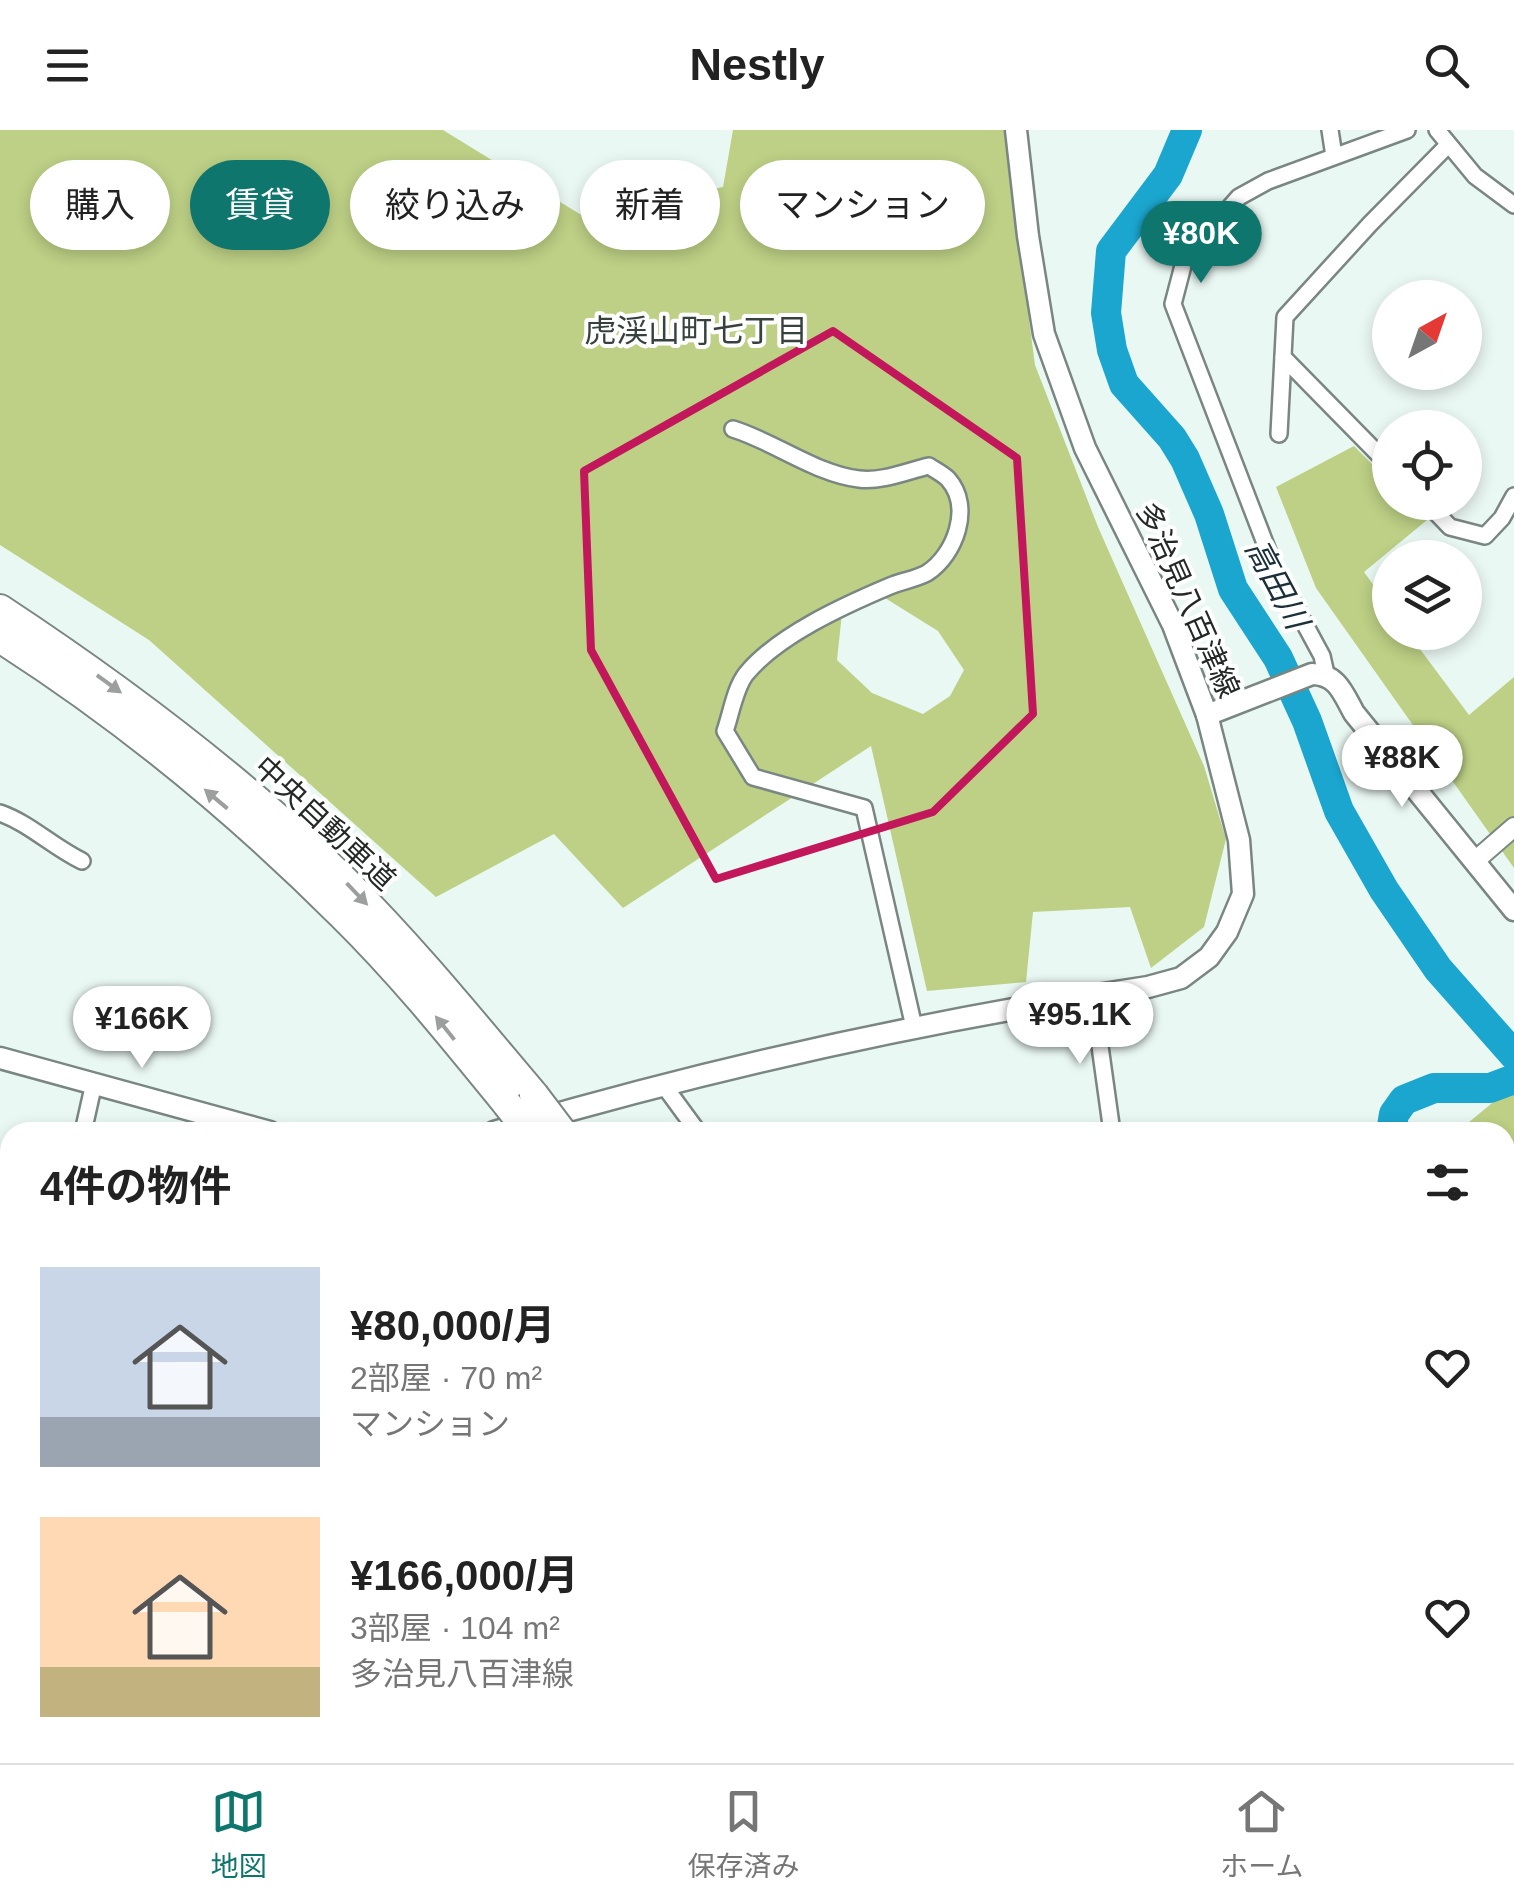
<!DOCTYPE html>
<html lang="ja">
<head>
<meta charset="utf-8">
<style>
	body { margin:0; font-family:Helvetica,"Noto Sans JP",sans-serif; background:#f2f2f2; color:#222; height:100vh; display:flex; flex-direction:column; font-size:38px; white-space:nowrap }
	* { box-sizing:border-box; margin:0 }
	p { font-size:32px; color:#767676 }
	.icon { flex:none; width:55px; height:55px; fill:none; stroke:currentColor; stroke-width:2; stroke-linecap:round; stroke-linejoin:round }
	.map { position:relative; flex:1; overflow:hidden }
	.drawer { position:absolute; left:0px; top:992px; width:1515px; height:642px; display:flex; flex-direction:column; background:#fff; border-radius:30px 30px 0 0; box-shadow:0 5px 15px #0003 }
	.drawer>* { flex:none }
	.guide { position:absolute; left:30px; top:30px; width:1000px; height:90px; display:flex; gap:20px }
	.needle { width:65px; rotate:40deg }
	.tools { position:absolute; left:1372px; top:150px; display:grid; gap:20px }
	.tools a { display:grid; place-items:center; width:110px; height:110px; border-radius:50%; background:#fff; box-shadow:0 5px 15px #0003; font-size:50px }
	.price { position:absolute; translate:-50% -85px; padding:0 22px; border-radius:35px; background:#fff; color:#222; font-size:32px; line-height:65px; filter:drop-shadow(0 2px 5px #0008) }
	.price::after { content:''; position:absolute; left:50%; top:60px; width:30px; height:22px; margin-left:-15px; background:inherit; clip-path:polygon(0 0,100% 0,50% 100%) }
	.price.on { background:#0f766e; color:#fff }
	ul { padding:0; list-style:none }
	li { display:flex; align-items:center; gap:30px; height:250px; padding:0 40px }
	li span { display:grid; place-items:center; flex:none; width:280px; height:200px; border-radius:0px; color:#555 }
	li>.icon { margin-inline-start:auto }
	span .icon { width:120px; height:120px; fill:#fffc; stroke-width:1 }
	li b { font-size:42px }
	h2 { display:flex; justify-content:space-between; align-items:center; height:120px; padding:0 40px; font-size:42px }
	.chip { padding:0 35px; border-radius:45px; background:#fff; box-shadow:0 5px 15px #0003; font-size:35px; line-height:90px }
	.chip.on { background:#0f766e; color:#fff }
	header { display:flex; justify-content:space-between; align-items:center; height:130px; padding:0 40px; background:#fff; font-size:45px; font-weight:700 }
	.menu { display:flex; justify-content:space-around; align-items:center; height:140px; border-top:2px solid #e0e0e0; background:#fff; font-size:28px; color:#767676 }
	.menu a { display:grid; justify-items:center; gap:5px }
	.menu .on { color:#0f766e }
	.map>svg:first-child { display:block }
</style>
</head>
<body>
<header><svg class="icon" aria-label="menu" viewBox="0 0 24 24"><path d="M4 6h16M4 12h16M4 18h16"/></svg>Nestly<svg class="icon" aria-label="search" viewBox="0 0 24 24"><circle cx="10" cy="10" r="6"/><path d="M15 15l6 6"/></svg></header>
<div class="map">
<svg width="1514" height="1633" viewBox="0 0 1514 1633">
	<rect width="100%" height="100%" fill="#eaf8f3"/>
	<g fill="#bdd085" fill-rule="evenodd">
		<path d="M0 0H443L583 86 723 57 733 0H1004L1035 235 1098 397 1204 636 1226 709 1204 797 1151 838 1130 777 1033 782 1026 852 927 861 871 616 623 778 554 704 436 767 149 510 0 415ZM885 468 938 501 964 540 950 566 923 584 872 563 837 530 842 483Z"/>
		<path d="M1354 316 1390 352V372L1410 373 1427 390 1364 442 1390 478V502L1408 503 1469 585 1514 547V738L1316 458 1276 357Z"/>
		<path d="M1514 955V1212L1505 1225V1002H1457Z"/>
		<path d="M1363 1625H1446L1478 1633H1378Z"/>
	</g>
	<path fill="#1ba6cf" stroke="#1e809d" stroke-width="2.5" d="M10 1511V1625H641L662 1633H0V1513Z"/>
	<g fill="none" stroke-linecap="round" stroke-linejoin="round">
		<g stroke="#1ba6cf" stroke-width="30">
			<path d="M1187 0 1168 45 1111 121 1106 183 1112 220 1124 254 1172 308 1185 329 1209 384 1233 459 1278 528 1307 591 1339 681 1384 760 1438 839 1514 925"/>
			<path d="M1391 1002 1394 984 1404 970 1434 958H1490L1514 949"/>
			<path d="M1135 1633 1136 1625"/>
		</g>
		<g stroke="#7a8682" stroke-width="20">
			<g id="minor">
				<path d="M1330 0 1334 26"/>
				<path d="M1437 0 1475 46 1514 75"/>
				<path d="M1283 227 1390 336"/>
				<path d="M733 299C775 312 816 344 859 349 882 352 907 341 929 336 935 340 943 344 948 349 973 377 955 425 927 443 916 449 902 451 890 456 845 475 778 505 746 544 735 558 731 584 725 601L753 647 864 678 914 897"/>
				<path d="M1279 304 1285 187 1370 94 1447 16"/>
				<path d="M1426 372 1450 397 1485 406 1502 388 1514 366"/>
				<path d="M1326 544 1322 526 1275 439 1173 174 1185 128 1239 67 1268 51 1407 0"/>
				<path d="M0 683C29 693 53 717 82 731"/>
				<path d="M1093 866 1112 1002"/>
				<path d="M665 957 698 1002"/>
				<path d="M83 1002 94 953"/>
				<path d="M1505 1111 1514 1119"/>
				<path d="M1505 1145 1514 1142"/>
				<path d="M0 1236H10"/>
				<path d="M1505 1249 1514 1267"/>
				<path d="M0 1284 10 1270"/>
				<path d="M1505 1617 1514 1608"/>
				<path d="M768 1625 778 1633"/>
				<path d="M1490 1633 1498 1625"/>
			</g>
		</g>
		<g stroke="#7a8682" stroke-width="22">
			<path id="tertiary" d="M1476 730 1514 697"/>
		</g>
		<g stroke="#7a8682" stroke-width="25">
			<g id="secondary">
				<path d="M1207 585 1312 544C1337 544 1343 563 1354 583L1514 780"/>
				<path d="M0 928 270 1002"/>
				<path d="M494 1002C708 939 927 890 1148 857L1181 848 1209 827 1227 802 1243 764 1239 710 1207 585 1173 495 1085 318 1044 204 1028 106 1016 0"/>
				<path d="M1505 1048 1514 1043"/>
				<path d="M1221 1625 1222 1633"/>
			</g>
		</g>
		<g stroke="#7a8682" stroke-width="32">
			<g id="motorway">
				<path d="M0 479C123 560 242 649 347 753 414 820 473 893 534 965"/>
				<path d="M0 508C124 587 238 681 342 785 402 844 454 909 507 974"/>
				<path d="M1108 1625 1120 1633"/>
				<path d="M1156 1625 1169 1633"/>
			</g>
		</g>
		<use href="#minor" stroke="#fff" stroke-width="15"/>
		<use href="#tertiary" stroke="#fff" stroke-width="18"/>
		<use href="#secondary" stroke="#fff" stroke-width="20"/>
		<use href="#motorway" stroke="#fff" stroke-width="28"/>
		<g stroke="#828b88" stroke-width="9">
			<g id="rail">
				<path d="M0 1138 10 1140"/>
				<path d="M844 1625 853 1633"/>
			</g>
		</g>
		<use href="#rail" stroke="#fff" stroke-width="5" stroke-dasharray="15" stroke-linecap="butt"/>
		<g stroke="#7a8682" stroke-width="32" stroke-linecap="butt">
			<g id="motorway-bridge">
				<path d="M534 965 562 1002"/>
				<path d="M507 974 529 1002"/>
			</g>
		</g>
		<use href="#motorway-bridge" stroke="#fff" stroke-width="28"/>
	</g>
	<defs><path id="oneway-solid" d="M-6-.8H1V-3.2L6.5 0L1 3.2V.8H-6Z" transform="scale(2.5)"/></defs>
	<g fill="#9c9f9e">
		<use href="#oneway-solid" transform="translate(109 554) rotate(36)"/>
		<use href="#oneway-solid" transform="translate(216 669) rotate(-140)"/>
		<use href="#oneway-solid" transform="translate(357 764) rotate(46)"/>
		<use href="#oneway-solid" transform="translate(445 898) rotate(-129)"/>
	</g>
	<path fill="none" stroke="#c2185b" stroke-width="8" stroke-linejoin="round" d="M833 201 1017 328 1033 584 933 682 716 749 591 520 584 341Z"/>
	<g text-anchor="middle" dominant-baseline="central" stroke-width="8" stroke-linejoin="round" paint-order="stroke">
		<g font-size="30" fill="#242927" stroke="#fff">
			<text transform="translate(1188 470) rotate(66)">多治見八百津線</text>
			<text transform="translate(325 693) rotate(43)">中央自動車道</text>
		</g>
		<g font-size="32" fill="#37423e" stroke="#fff">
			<text x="696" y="201">虎渓山町七丁目</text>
		</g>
		<g font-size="32" font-style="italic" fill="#1a2f37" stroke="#fff">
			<text transform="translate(1277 454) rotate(62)">高田川</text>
		</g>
	</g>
</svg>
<div class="tools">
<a><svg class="needle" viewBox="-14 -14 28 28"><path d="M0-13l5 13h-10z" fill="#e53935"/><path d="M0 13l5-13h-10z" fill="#767676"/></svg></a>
<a><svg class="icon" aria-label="locate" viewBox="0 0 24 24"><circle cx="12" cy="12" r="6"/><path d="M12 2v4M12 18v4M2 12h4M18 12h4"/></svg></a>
<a><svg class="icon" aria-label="layers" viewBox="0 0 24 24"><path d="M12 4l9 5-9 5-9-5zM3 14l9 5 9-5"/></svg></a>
</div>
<b class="price on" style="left:1201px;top:156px">¥80K</b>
<b class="price" style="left:1402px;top:680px">¥88K</b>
<b class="price" style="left:1080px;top:937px">¥95.1K</b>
<b class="price" style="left:142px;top:941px">¥166K</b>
<div class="guide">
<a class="chip">購入</a>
<a class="chip on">賃貸</a>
<a class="chip">絞り込み</a>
<a class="chip">新着</a>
<a class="chip">マンション</a>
</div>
<section class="drawer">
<h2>4件の物件<svg class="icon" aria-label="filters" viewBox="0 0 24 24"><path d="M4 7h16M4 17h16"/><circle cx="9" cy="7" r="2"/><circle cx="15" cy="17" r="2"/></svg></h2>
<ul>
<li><span style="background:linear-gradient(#c9d6e8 75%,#9aa5b1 0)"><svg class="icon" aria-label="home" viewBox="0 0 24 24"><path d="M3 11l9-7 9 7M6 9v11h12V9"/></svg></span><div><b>¥80,000/月</b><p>2部屋 · 70 m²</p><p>マンション</p></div><svg class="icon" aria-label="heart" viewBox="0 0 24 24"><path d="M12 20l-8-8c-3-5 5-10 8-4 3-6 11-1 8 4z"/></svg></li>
<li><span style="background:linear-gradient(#ffd9b3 75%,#c2b280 0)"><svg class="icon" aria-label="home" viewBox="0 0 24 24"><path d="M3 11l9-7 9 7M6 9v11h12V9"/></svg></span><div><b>¥166,000/月</b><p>3部屋 · 104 m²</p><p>多治見八百津線</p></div><svg class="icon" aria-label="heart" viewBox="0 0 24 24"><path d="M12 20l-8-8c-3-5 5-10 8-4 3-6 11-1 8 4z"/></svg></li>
</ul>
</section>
</div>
<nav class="menu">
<a class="on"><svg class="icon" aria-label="map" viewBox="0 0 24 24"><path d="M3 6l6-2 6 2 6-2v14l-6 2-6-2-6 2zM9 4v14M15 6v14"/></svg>地図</a>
<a><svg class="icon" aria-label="saved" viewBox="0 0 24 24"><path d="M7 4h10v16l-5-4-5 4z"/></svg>保存済み</a>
<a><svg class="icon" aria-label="home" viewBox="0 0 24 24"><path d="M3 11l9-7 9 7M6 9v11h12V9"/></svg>ホーム</a>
</nav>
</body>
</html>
